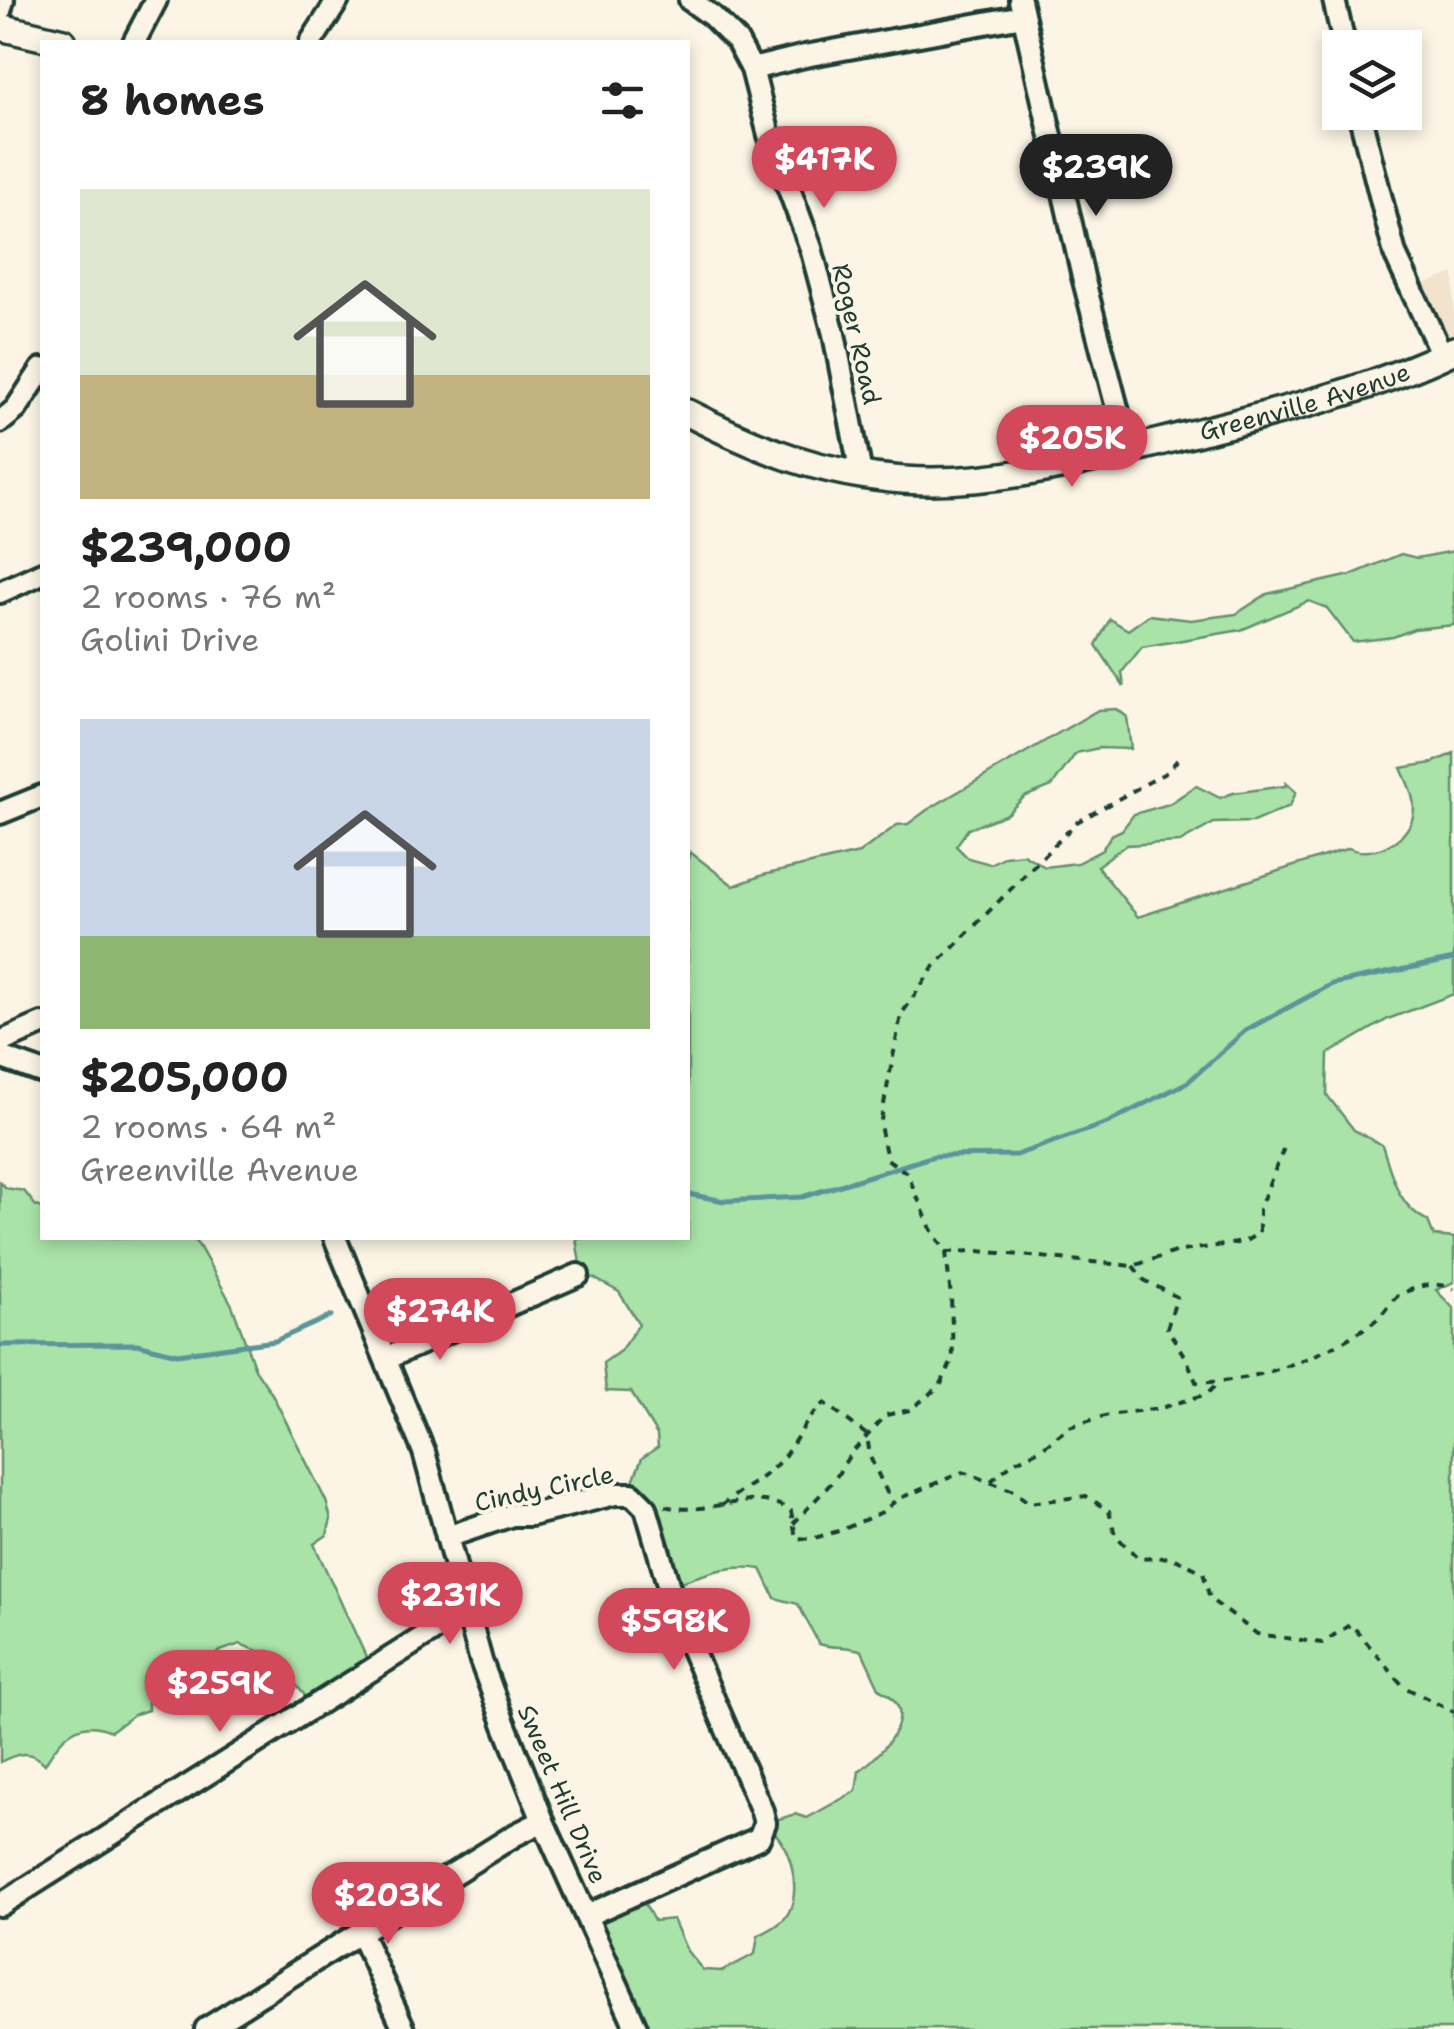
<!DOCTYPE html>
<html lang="en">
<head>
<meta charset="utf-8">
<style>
	body { margin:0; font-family:"Shantell Sans",sans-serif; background:#f6f6f6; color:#222; height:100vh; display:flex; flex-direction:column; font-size:38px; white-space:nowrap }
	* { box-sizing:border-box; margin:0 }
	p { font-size:32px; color:#767676 }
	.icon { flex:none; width:55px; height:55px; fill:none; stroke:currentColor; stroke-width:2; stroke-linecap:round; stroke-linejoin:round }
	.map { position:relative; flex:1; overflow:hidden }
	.panel { position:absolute; left:40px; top:40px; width:650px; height:1200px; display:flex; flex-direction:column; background:#fff; border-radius:0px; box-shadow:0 5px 15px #0003 }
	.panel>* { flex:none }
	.buttons { position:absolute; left:1322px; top:30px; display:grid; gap:20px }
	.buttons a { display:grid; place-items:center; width:100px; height:100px; border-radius:0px; background:#fff; box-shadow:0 5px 15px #0003; font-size:50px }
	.price { position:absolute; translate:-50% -85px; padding:0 22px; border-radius:35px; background:#d1495b; color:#fff; font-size:32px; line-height:65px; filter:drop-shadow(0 2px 5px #0008) }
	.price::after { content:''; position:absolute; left:50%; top:60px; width:30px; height:22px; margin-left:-15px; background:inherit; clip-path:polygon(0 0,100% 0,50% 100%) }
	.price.current { background:#222; color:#fff }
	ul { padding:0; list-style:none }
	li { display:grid; align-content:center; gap:20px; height:530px; padding:0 40px }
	li span { display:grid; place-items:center; height:310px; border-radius:0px; color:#555 }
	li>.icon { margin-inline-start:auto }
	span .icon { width:180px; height:180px; fill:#fffc; stroke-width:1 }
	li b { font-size:42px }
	h2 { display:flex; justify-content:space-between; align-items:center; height:120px; padding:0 40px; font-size:42px }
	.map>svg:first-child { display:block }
</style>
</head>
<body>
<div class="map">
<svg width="1454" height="2029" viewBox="0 0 1454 2029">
	<rect width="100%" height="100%" fill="#fcf5e5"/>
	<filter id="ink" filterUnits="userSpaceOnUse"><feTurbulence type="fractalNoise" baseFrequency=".01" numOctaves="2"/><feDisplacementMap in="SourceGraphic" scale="20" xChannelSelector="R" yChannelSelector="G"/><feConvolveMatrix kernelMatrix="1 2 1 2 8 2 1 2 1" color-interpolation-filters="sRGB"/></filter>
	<g filter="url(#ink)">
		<path fill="#f3e3cc" d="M1454 273V375L1439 355 1413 288Z"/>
		<g fill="#aae3a8" stroke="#64906e" stroke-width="2.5">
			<path d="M1454 551V625L1414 629 1393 637 1353 642 1327 608 1309 601 1241 630 1142 647 1122 672 1124 687 1096 645 1110 619 1128 630 1149 615 1191 620 1236 614 1267 594 1351 575 1401 554 1417 558Z"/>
			<path d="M1117 709 1127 717 1131 749 1099 748 1076 753 1052 786 1024 797 1007 814 968 829 956 846 968 858 990 864 1005 856 1023 854 1045 867 1077 863 1102 850 1111 835 1122 830 1134 814 1169 804 1196 786 1220 798 1233 793 1285 786 1286 783 1296 792 1290 806 1253 822 1214 823 1180 842 1126 845 1097 866 1138 917 1349 848C1371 859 1408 841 1413 816 1417 800 1407 782 1401 768L1432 763 1454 753V994L1388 1019 1328 1054 1327 1095 1354 1130 1382 1145C1392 1175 1397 1206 1428 1221L1434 1236 1454 1238V1282L1436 1290 1454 1309V2029H637L589 1903 635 1885 654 1921 673 1919 687 1951 703 1970 722 1971 755 1954 758 1936C767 1931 779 1926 785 1918 805 1894 790 1836 763 1824L795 1814 807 1818 856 1791 859 1771C883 1753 924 1710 880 1690L862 1651C848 1645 834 1649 819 1644L798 1604 775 1598 761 1569C724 1563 703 1576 668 1586L633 1481 642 1458 658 1447 657 1435 631 1392 606 1391 603 1363 620 1351 639 1324 619 1292 581 1271 576 1238H688V861L690 852 734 886 763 875 859 853 897 825 908 824 927 810 1098 710Z"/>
			<path d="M0 1182 6 1188 24 1191 36 1206 42 1208V1238H192L199 1246 232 1305 255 1369 272 1394 326 1501 331 1519 327 1535 314 1544 368 1661 306 1697 269 1651H258L240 1644 220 1651 193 1674 156 1689 148 1702V1710L133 1715 111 1731C79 1717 61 1736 45 1764 30 1749 18 1753 0 1762Z"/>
		</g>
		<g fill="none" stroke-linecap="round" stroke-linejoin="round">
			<g stroke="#5a959b" stroke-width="5">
				<path d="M688 1194 724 1201 802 1197 934 1156 1016 1155 1107 1123 1188 1082 1246 1030 1332 984 1454 959"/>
				<path d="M0 1345 137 1344 177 1354 275 1341 331 1316"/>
			</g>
			<g stroke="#1f3d34" stroke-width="28">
				<g id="minor">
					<path d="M690 0 712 16 737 41 752 69 769 135 811 248 834 334 861 474"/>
					<path d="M1020 0 1083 277 1128 450"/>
					<path d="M1334 0 1345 48"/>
					<path d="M0 11 3 0"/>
					<path d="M134 42 156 0"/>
					<path d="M311 42 338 0"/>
					<path d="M752 69 805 56 1023 16"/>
					<path d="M1359 112 1395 254 1442 355"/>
					<path d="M0 422 16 409 42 369"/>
					<path d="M0 592 42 573"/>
					<path d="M0 813 42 796"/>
					<path d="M0 1042 42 1024"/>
					<path d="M0 1057 42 1072"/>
					<path d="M335 1238 424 1452 481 1661 504 1723 543 1821 636 2027"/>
					<path d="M387 1358 578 1275"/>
					<path d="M447 1537 512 1515H531L615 1494H632L646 1508 677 1615 762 1811 765 1823 759 1838 588 1915"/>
					<path d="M0 1905 466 1610"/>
					<path d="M361 1934 404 2029"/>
					<path d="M206 2029 515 1835 543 1821"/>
				</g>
			</g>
			<g stroke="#1f3d34" stroke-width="32">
				<g id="tertiary">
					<path d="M0 27 63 42"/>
					<path id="s1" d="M688 413C760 450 821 474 903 480 997 487 1096 458 1187 435 1278 412 1369 391 1454 350"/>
				</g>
			</g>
			<g stroke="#1f3d34" stroke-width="4" stroke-dasharray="8 8" stroke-linecap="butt">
				<path d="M946 1252 979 1251 1133 1266 1175 1252 1244 1242 1259 1233V1209L1284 1148"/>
				<path d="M1133 1266 1144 1280 1177 1297 1167 1328 1188 1362 1196 1382C1251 1385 1332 1354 1376 1320 1386 1312 1391 1298 1403 1293 1421 1285 1436 1281 1454 1289"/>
				<path d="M991 1481 1014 1462 1041 1449 1069 1427 1108 1415 1161 1408 1207 1394 1219 1383"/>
				<path d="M665 1506C710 1518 754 1485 791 1511L796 1538 811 1539 842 1530 882 1512 898 1499 963 1472 1014 1491 1029 1503 1086 1496 1109 1511 1115 1535 1139 1559 1171 1557 1203 1572 1210 1599 1257 1634 1322 1643 1351 1624 1404 1687 1454 1712"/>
				<path d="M721 1506C737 1492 759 1482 774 1467 795 1448 802 1421 825 1403L867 1435 870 1457 892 1503"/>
				<path d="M793 1524 835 1479 849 1456 886 1415 910 1410 940 1386 953 1359 951 1297 946 1252 931 1229 907 1173 887 1159 880 1125 901 1015 933 968 1077 822 1167 772 1180 757"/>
			</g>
			<use href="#minor" stroke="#fcf5e5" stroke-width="20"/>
			<use href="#tertiary" stroke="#fcf5e5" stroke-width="25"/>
		</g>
	</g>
	<g text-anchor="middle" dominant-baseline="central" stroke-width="8" stroke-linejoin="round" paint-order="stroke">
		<g font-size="25" fill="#1f3d34" stroke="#fcf5e5">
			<text transform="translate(857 334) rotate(77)">Roger Road</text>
			<text stroke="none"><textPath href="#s1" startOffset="638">Greenville Avenue</textPath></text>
			<text transform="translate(544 1488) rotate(-12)">Cindy Circle</text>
			<text transform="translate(563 1794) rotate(67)">Sweet Hill Drive</text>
		</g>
	</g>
</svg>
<div class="buttons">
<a><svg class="icon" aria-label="layers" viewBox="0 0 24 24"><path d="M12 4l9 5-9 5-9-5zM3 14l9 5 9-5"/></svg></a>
</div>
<b class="price" style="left:824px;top:211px">$417K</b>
<b class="price current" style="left:1096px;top:219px">$239K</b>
<b class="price" style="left:1072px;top:490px">$205K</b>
<b class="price" style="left:440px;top:1363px">$274K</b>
<b class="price" style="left:450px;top:1647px">$231K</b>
<b class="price" style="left:674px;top:1673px">$598K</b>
<b class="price" style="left:220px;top:1735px">$259K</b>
<b class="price" style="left:388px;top:1947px">$203K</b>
<section class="panel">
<h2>8 homes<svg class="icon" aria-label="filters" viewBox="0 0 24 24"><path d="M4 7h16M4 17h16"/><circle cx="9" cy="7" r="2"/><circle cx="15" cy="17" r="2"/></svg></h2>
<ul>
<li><span style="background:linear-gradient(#dfe7d0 60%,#c2b280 0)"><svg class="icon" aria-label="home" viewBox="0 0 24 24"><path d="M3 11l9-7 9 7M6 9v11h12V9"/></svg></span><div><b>$239,000</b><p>2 rooms · 76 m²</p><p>Golini Drive</p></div></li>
<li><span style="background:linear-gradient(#c9d6e8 70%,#8fb573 0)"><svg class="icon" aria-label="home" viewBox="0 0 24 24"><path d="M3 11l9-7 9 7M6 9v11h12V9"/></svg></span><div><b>$205,000</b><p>2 rooms · 64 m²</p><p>Greenville Avenue</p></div></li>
</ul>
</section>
</div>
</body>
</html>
